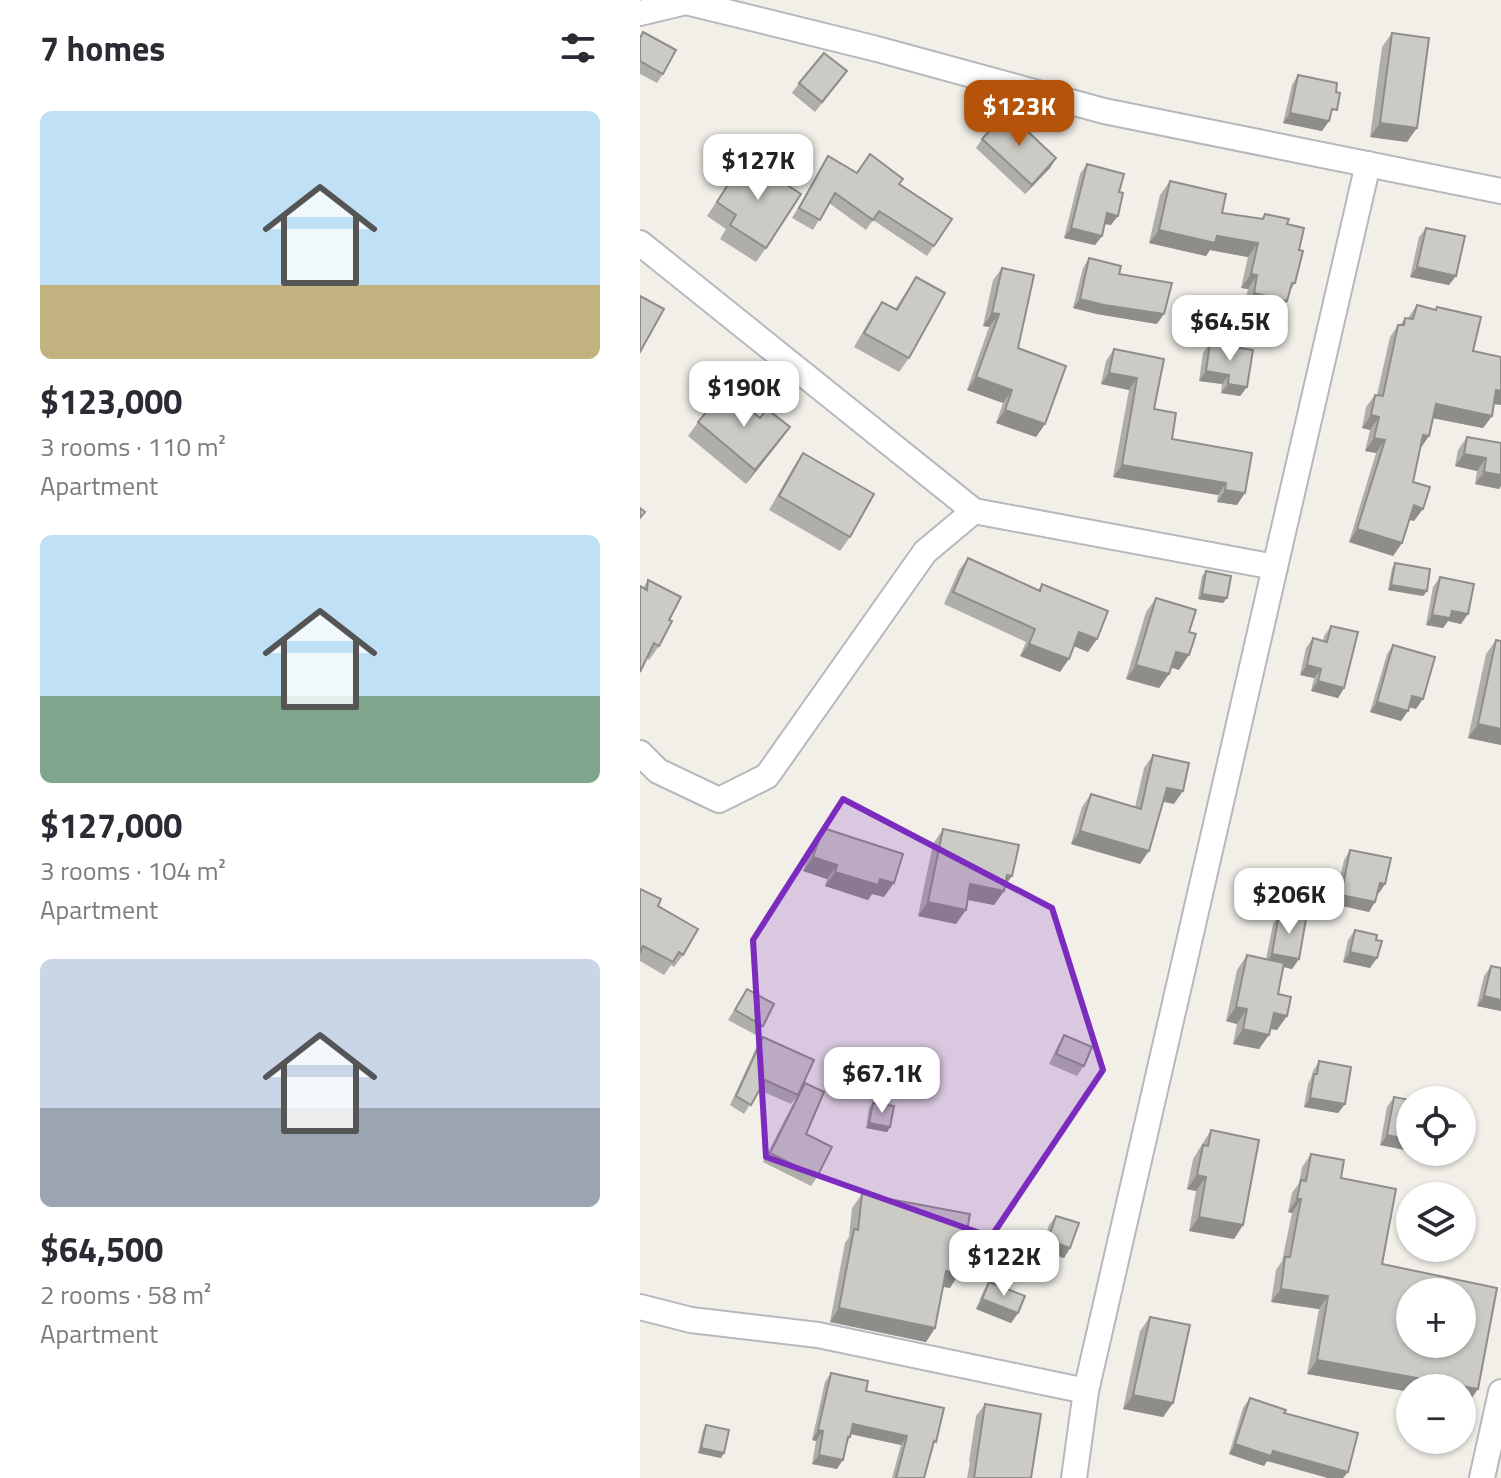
<!DOCTYPE html>
<html lang="en">
<head>
<meta charset="utf-8">
<style>
	body { margin:0; font-family:"Titillium Web",sans-serif; background:#f2f2f3; color:#2b2b33; height:100vh; display:flex; flex-direction:column; font-size:30px; white-space:nowrap }
	* { box-sizing:border-box; margin:0 }
	p { font-size:26px; color:#7c7c81 }
	.icon { flex:none; width:44px; height:44px; fill:none; stroke:currentColor; stroke-width:2; stroke-linecap:round; stroke-linejoin:round }
	.map { position:relative; flex:1; overflow:hidden }
	.side { display:flex; flex-direction:column; background:#fff; width:640px }
	.side>* { flex:none }
	.fabs { position:absolute; left:756px; top:1086px; display:grid; gap:16px }
	.fabs a { display:grid; place-items:center; width:80px; height:80px; border-radius:50%; background:#fff; box-shadow:0 2px 6px #0004; font-size:40px }
	.price { position:absolute; translate:-50% -68px; padding:0 18px; border-radius:16px; background:#fff; color:#222; font-size:26px; line-height:52px; filter:drop-shadow(0 2px 4px #0008) }
	.price::after { content:''; position:absolute; left:50%; top:48px; width:24px; height:18px; margin-left:-12px; background:inherit; clip-path:polygon(0 0,100% 0,50% 100%) }
	.price.on { background:#b45309; color:#fff }
	ul { padding:0; list-style:none }
	li { display:grid; align-content:center; gap:16px; height:424px; padding:0 40px }
	li span { display:grid; place-items:center; height:248px; border-radius:12px; color:#555 }
	li>.icon { margin-inline-start:auto }
	span .icon { width:144px; height:144px; fill:#fffc; stroke-width:1 }
	li b { font-size:34px }
	h2 { display:flex; justify-content:space-between; align-items:center; height:96px; padding:0 40px; font-size:34px }
	main { display:flex; flex:1; min-height:0 }
	.map>svg:first-child { display:block }
</style>
</head>
<body>
<main>
<section class="side">
<h2>7 homes<svg class="icon" aria-label="filters" viewBox="0 0 24 24"><path d="M4 7h16M4 17h16"/><circle cx="9" cy="7" r="2"/><circle cx="15" cy="17" r="2"/></svg></h2>
<ul>
<li><span style="background:linear-gradient(#bfe0f5 70%,#c2b280 0)"><svg class="icon" aria-label="home" viewBox="0 0 24 24"><path d="M3 11l9-7 9 7M6 9v11h12V9"/></svg></span><div><b>$123,000</b><p>3 rooms · 110 m²</p><p>Apartment</p></div></li>
<li><span style="background:linear-gradient(#bfe0f5 65%,#7fa58c 0)"><svg class="icon" aria-label="home" viewBox="0 0 24 24"><path d="M3 11l9-7 9 7M6 9v11h12V9"/></svg></span><div><b>$127,000</b><p>3 rooms · 104 m²</p><p>Apartment</p></div></li>
<li><span style="background:linear-gradient(#c9d6e8 60%,#9aa5b1 0)"><svg class="icon" aria-label="home" viewBox="0 0 24 24"><path d="M3 11l9-7 9 7M6 9v11h12V9"/></svg></span><div><b>$64,500</b><p>2 rooms · 58 m²</p><p>Apartment</p></div></li>
</ul>
</section>
<div class="map">
<svg width="861" height="1478" viewBox="0 0 861 1478">
	<rect width="100%" height="100%" fill="#f1efe8"/>
	<g fill="none" stroke-linecap="round" stroke-linejoin="round">
		<g stroke="#b5b8bc" stroke-width="28">
			<g id="minor">
				<path d="M0 13 46 2 237 49 464 111 861 191"/>
				<path d="M0 243 334 511"/>
				<path d="M635 567 728 164"/>
				<path d="M0 753 18 771 79 800 127 776 285 552 334 511 635 567 446 1391"/>
				<path d="M0 1307 51 1320 178 1335 446 1391 434 1478"/>
				<path d="M842 1478 861 1392"/>
			</g>
		</g>
		<use href="#minor" stroke="#fff" stroke-width="24"/>
	</g>
	<g fill="#afaea9">
		<path d="M3 32 23 74 17 83 0 74V37Z"/>
		<path d="M752 33 767 142 730 137 742 47Z"/>
		<path d="M658 75 690 119 682 131 643 123 652 85Z"/>
		<path d="M200 81 175 112 152 93 159 83Z"/>
		<path d="M342 139 416 158 410 168 385 194 336 148Z"/>
		<path d="M188 156 217 173 259 184 312 219 287 256 233 220 226 230 189 203 173 230 152 218Z"/>
		<path d="M105 158 126 248 116 262 80 239 86 229 67 216Z"/>
		<path d="M447 164 471 225 465 224 462 236 455 245 424 238 440 174Z"/>
		<path d="M530 181 582 213 621 219 625 214 647 224 659 250 655 283 650 291 638 315 604 307 608 289 601 288 608 257 570 250 566 256 509 243 520 195Z"/>
		<path d="M786 228 809 285 770 277 779 237Z"/>
		<path d="M449 258 517 324 457 314 433 308 443 268Z"/>
		<path d="M362 268 378 348 405 424 396 437 356 423 363 403 327 390 349 327 343 326 353 280Z"/>
		<path d="M276 277 269 358 259 372 214 347 232 316 242 302 255 309Z"/>
		<path d="M777 305 795 310 797 307 833 351 861 405 854 404 852 416 843 428 793 418 780 449 773 482 774 521 769 520 762 543 753 556 709 542 736 453 725 451 730 430 722 428 726 407 735 395H737L750 337 758 325H760L765 318H768Z"/>
		<path d="M570 343 607 387 600 396 581 393 582 384 559 381 563 353Z"/>
		<path d="M474 349 524 359 514 409 532 439 612 453 597 505 577 502 578 495 473 477 489 390 461 384 466 361Z"/>
		<path d="M120 418 140 441 106 484 48 436 58 422Z"/>
		<path d="M827 437 861 443 859 489 835 484 837 471 815 466 818 450Z"/>
		<path d="M163 453 210 537 200 551 129 510 153 468Z"/>
		<path d="M328 558 398 590 402 584 457 639 448 652 434 646 420 672 380 656 386 642 304 604 319 570Z"/>
		<path d="M755 563 787 591 783 596 748 590 752 568Z"/>
		<path d="M566 571 583 603 558 599 562 576Z"/>
		<path d="M800 577 821 624 808 621 803 628 786 625 793 587Z"/>
		<path d="M8 580 29 620 19 646 9 660 7 658 3 588Z"/>
		<path d="M516 598 539 670 531 667 529 674 519 688 486 679 506 612Z"/>
		<path d="M691 626 704 688 698 698 671 691 674 678 660 675 666 648 673 638 683 641 684 636Z"/>
		<path d="M856 640 861 745 828 738 846 654Z"/>
		<path d="M753 645 776 709 769 707 761 721 730 712 747 654Z"/>
		<path d="M513 755 534 804 523 802 500 864 431 844 442 807 451 794 495 807 504 768Z"/>
		<path d="M183 828 244 897 232 894 228 900 185 886 187 879 163 871 173 843Z"/>
		<path d="M303 829 365 886 364 891 354 905 327 900 316 924 278 916 293 844Z"/>
		<path d="M710 850 745 884 739 893H737L729 912 694 904 704 860Z"/>
		<path d="M0 889 18 906 43 955 34 967 31 965 24 975 0 961Z"/>
		<path d="M639 914 659 959 652 969 644 967 638 994 637 1030 630 1029 619 1049 593 1044 597 1024 586 1021 597 970 607 955 626 959 633 924Z"/>
		<path d="M715 930 730 968 703 962 708 940Z"/>
		<path d="M851 966 861 1011 837 1006 844 976Z"/>
		<path d="M107 989 123 1026 116 1035 88 1020Z"/>
		<path d="M424 1035 444 1066 437 1076 409 1064 418 1045Z"/>
		<path d="M123 1037 160 1090 165 1083 166 1134 177 1177 171 1186 123 1162 156 1098 151 1104 119 1090 104 1114 90 1105 117 1046Z"/>
		<path d="M679 1061 705 1104 698 1113 664 1107 668 1084 671 1078 673 1071Z"/>
		<path d="M754 1097 770 1151 740 1145 747 1107Z"/>
		<path d="M233 1103 250 1127 247 1132 226 1128 229 1108Z"/>
		<path d="M571 1130 603 1225 594 1239 549 1231 556 1191 547 1189 553 1159Z"/>
		<path d="M671 1154 701 1178 742 1264 829 1402 667 1374 679 1309 631 1302 636 1270 642 1261 652 1213 648 1212 652 1193 659 1183 662 1167Z"/>
		<path d="M222 1194 310 1288 303 1287 295 1328 286 1342 190 1322 205 1243 209 1237 212 1208Z"/>
		<path d="M416 1216 430 1248 424 1258 401 1250 409 1225Z"/>
		<path d="M349 1282 378 1313 371 1323 336 1309 343 1292Z"/>
		<path d="M510 1317 533 1403 523 1417 483 1409 500 1331Z"/>
		<path d="M191 1373 226 1391 293 1447 284 1478H252L261 1445 211 1434 197 1469 172 1464 176 1441 172 1440 185 1382Z"/>
		<path d="M610 1398 708 1472 703 1478H688L627 1461 624 1466 589 1454 603 1408Z"/>
		<path d="M345 1404 391 1478H327L330 1462H329L336 1416Z"/>
		<path d="M66 1425 81 1458 58 1453 63 1430Z"/>
	</g>
	<g fill="#8f8d8a">
		<path d="M650 113 689 121 682 131 643 123Z"/>
		<path d="M740 123 777 128 767 142 730 137Z"/>
		<path d="M416 158 410 168 385 194 392 185Z"/>
		<path d="M467 213 478 216 471 225 460 223Z"/>
		<path d="M431 228 462 236 455 245 424 238Z"/>
		<path d="M519 230 577 236 618 243 608 257 570 250 566 256 509 243Z"/>
		<path d="M777 267 816 276 809 285 770 277Z"/>
		<path d="M611 274 617 275 608 289 601 288Z"/>
		<path d="M614 293 647 301 638 315 604 307Z"/>
		<path d="M440 299 524 314 517 324 457 314 433 308Z"/>
		<path d="M352 313 359 314 349 327 343 326Z"/>
		<path d="M566 371 589 375 582 384 559 381Z"/>
		<path d="M469 373 497 378 489 390 461 384Z"/>
		<path d="M336 377 372 390 363 403 327 390Z"/>
		<path d="M588 384 607 387 600 396 581 393Z"/>
		<path d="M856 390 861 391V405L847 403Z"/>
		<path d="M796 404 852 416 843 428 787 417Z"/>
		<path d="M365 410 405 424 396 437 356 423Z"/>
		<path d="M731 415 739 417 730 430 722 428Z"/>
		<path d="M150 427 140 441 106 484 115 470Z"/>
		<path d="M783 435 789 436 780 449Z"/>
		<path d="M734 438 745 440 736 453 725 451Z"/>
		<path d="M824 454 846 458 837 471 815 466Z"/>
		<path d="M482 465 586 483 578 495 473 477Z"/>
		<path d="M844 472 861 475V486L859 489 835 484Z"/>
		<path d="M585 490 605 493 597 505 577 502Z"/>
		<path d="M774 505 783 509 774 521 765 518Z"/>
		<path d="M717 529 762 543 753 556 709 542Z"/>
		<path d="M751 585 787 591 783 596 748 590Z"/>
		<path d="M562 594 587 598 583 603 558 599Z"/>
		<path d="M812 611 828 614 821 624 808 621 803 628 786 625 792 615Z"/>
		<path d="M439 632 457 639 448 652 431 645Z"/>
		<path d="M389 644 429 659 420 672 380 656Z"/>
		<path d="M536 652 549 655 539 670 526 666Z"/>
		<path d="M496 665 529 674 519 688 486 679Z"/>
		<path d="M667 665 681 669 674 678 660 675Z"/>
		<path d="M678 681 704 688 698 698 671 691Z"/>
		<path d="M772 696 783 699 776 709 765 706Z"/>
		<path d="M737 702 768 711 761 721 730 712Z"/>
		<path d="M838 724 861 729V745L828 738Z"/>
		<path d="M527 788 543 791 534 804 518 800Z"/>
		<path d="M440 831 509 851 500 864 431 844Z"/>
		<path d="M173 857 197 865 187 879 163 871Z"/>
		<path d="M195 872 240 879 254 883 244 897 232 894 228 900 185 886Z"/>
		<path d="M367 875 372 876 362 890Z"/>
		<path d="M740 883 745 884 739 893 733 892Z"/>
		<path d="M330 884 364 891 354 905 320 898Z"/>
		<path d="M701 895 735 902 729 912 694 904Z"/>
		<path d="M288 902 326 910 316 924 278 916Z"/>
		<path d="M710 952 737 958 730 968 703 962Z"/>
		<path d="M632 954 659 959 652 969 625 963Z"/>
		<path d="M844 996 861 1000V1011L837 1006Z"/>
		<path d="M596 1007 607 1009 597 1024 586 1021Z"/>
		<path d="M634 1013 647 1016 637 1030 624 1028Z"/>
		<path d="M603 1029 629 1035 619 1049 593 1044Z"/>
		<path d="M670 1098 705 1104 698 1113 664 1107Z"/>
		<path d="M229 1123 250 1127 247 1132 226 1128Z"/>
		<path d="M747 1135 770 1140V1151L740 1145Z"/>
		<path d="M557 1175 566 1177 556 1191 547 1189Z"/>
		<path d="M657 1199H661L652 1213 648 1212Z"/>
		<path d="M559 1217 603 1225 594 1239 549 1231Z"/>
		<path d="M408 1240 430 1248 424 1258 401 1250Z"/>
		<path d="M306 1271 319 1274 310 1288 296 1285Z"/>
		<path d="M641 1289 688 1296 679 1309 631 1302Z"/>
		<path d="M342 1299 378 1313 371 1323 336 1309Z"/>
		<path d="M199 1308 295 1328 286 1342 190 1322Z"/>
		<path d="M677 1360 838 1389 829 1402 822 1401V1388H770V1392L667 1374Z"/>
		<path d="M493 1395 533 1403 523 1417 483 1409Z"/>
		<path d="M213 1424 267 1436 261 1445 206 1433Z"/>
		<path d="M178 1430 183 1431 176 1441 172 1440Z"/>
		<path d="M595 1444 633 1451 708 1472 703 1478H688L627 1461 624 1466 589 1454Z"/>
		<path d="M61 1448 84 1453 81 1458 58 1453Z"/>
		<path d="M179 1455 203 1460 197 1469 172 1464Z"/>
	</g>
	<g fill="#cccac5" stroke="#8f8d8a" stroke-width="2" fill-rule="evenodd">
		<path d="M3 32 36 50 23 74 0 61V38Z"/>
		<path d="M752 33 789 38 777 128 740 123Z"/>
		<path d="M184 53 207 71 182 102 159 83Z"/>
		<path d="M658 75 697 83 696 92 700 93 697 110 692 109 689 121 650 113Z"/>
		<path d="M367 112 416 158 392 185 342 139Z"/>
		<path d="M230 154 263 179 259 184 312 219 294 246 239 211 233 220 195 193 180 220 159 208 188 156 217 173Z"/>
		<path d="M105 158 161 194 126 248 90 225 96 215 77 202Z"/>
		<path d="M447 164 484 174 479 192 483 193 478 216 467 213 462 236 431 228Z"/>
		<path d="M530 181 586 194 582 213 623 219 625 214 649 219 647 224 664 228 659 250 663 251 655 283H652L647 301 614 293 617 275 611 274 618 243 577 236 575 243 519 230Z"/>
		<path d="M786 228 825 236 816 276 777 267Z"/>
		<path d="M449 258 481 266 479 274 532 283 524 314 464 305 440 299Z"/>
		<path d="M362 268 394 275 378 348 426 366 405 424 365 410 372 390 336 377 359 314 352 313Z"/>
		<path d="M276 277 305 293 269 358 224 333 242 302 257 310Z"/>
		<path d="M0 296 24 309 0 352Z"/>
		<path d="M777 305 796 310 797 307 841 317 833 351 861 357V391L856 390 852 416 796 404 789 436 783 435 773 482 790 487 783 509 774 505 762 543 717 529 745 440 734 438 739 417 731 415 735 395 743 396 758 325H764L765 318 773 319Z"/>
		<path d="M570 343 613 350 607 387 588 384 589 375 566 371Z"/>
		<path d="M474 349 524 359 514 409 536 413 532 439 612 453 605 493 585 490 586 483 482 465 497 378 469 373Z"/>
		<path d="M85 389 120 418 127 409 150 427 115 470 58 422Z"/>
		<path d="M827 437 861 443V475L844 472 846 458 824 454Z"/>
		<path d="M163 453 234 494 210 537 139 496Z"/>
		<path d="M0 508 5 512 0 518Z"/>
		<path d="M328 558 400 591 402 584 468 611 457 639 439 632 429 659 389 644 395 629 313 592Z"/>
		<path d="M755 563 790 569 787 591 751 585Z"/>
		<path d="M566 571 591 576 587 598 562 594Z"/>
		<path d="M800 577 834 584 828 614 812 611 810 618 792 615Z"/>
		<path d="M8 580 41 597 29 620 32 621 19 646 14 643 0 672V586L7 590Z"/>
		<path d="M516 598 556 610 549 632 556 634 549 655 536 652 529 674 496 665Z"/>
		<path d="M691 626 718 632 704 688 678 681 681 669 667 665 673 638 687 642Z"/>
		<path d="M856 640 861 641V729L838 724Z"/>
		<path d="M753 645 795 657 783 699 772 696 768 711 737 702Z"/>
		<path d="M513 755 549 763 543 791 527 788 509 851 440 831 451 794 501 809Z"/>
		<path d="M183 828 263 854 254 883 240 879 238 885 195 872 197 865 173 857Z"/>
		<path d="M303 829 379 845 372 876 367 875 364 891 330 884 326 910 288 902Z"/>
		<path d="M710 850 751 858 745 884 740 883 735 902 701 895Z"/>
		<path d="M0 889 21 899 18 906 58 929 43 955 39 952 33 962 3 946 0 953Z"/>
		<path d="M639 914 666 919 659 959 632 954Z"/>
		<path d="M715 930 737 935 736 940 742 941 737 958 710 952Z"/>
		<path d="M607 955 644 963 638 994 651 997 647 1016 634 1013 629 1035 603 1029 607 1009 596 1007Z"/>
		<path d="M851 966 861 968V1000L844 996Z"/>
		<path d="M107 989 134 1004 123 1026 95 1010Z"/>
		<path d="M424 1035 452 1047 444 1066 416 1054Z"/>
		<path d="M123 1037 174 1060 158 1095 125 1080 111 1105 96 1096Z"/>
		<path d="M679 1061 711 1067 705 1104 670 1098 674 1074H677Z"/>
		<path d="M165 1083 184 1092 166 1134 192 1147 177 1177 130 1153Z"/>
		<path d="M754 1097 770 1100V1140L747 1135Z"/>
		<path d="M233 1103 254 1106 250 1127 229 1123Z"/>
		<path d="M571 1130 619 1140 603 1225 559 1217 566 1177 557 1175 563 1145 568 1146Z"/>
		<path d="M671 1154 704 1160 701 1178 756 1189 742 1264 857 1288 838 1389 677 1360 688 1296 641 1289 645 1257H650L661 1199H657L661 1180 666 1181ZM770 1292H822V1344H770Z"/>
		<path d="M222 1194 330 1214 319 1274 306 1271 295 1328 199 1308 214 1229 218 1230Z"/>
		<path d="M416 1216 439 1223 430 1248 408 1240Z"/>
		<path d="M349 1282 385 1296 378 1313 342 1299Z"/>
		<path d="M510 1317 550 1325 533 1403 493 1395Z"/>
		<path d="M191 1373 228 1381 226 1391 304 1408 296 1442 294 1441 284 1478H256L267 1436 213 1424 210 1437H208L203 1460 179 1455 183 1431 178 1430Z"/>
		<path d="M610 1398 646 1410 644 1413 718 1433 708 1472 633 1451 631 1456 595 1444Z"/>
		<path d="M345 1404 401 1414 391 1478H334Z"/>
		<path d="M66 1425 89 1430 84 1453 61 1448Z"/>
	</g>
	<path fill="#7b2cbf" fill-opacity="0.2" stroke="#7b2cbf" stroke-width="6" stroke-linejoin="round" d="M203 799 412 908 463 1070 351 1237 126 1157 113 940Z"/>
</svg>
<div class="fabs">
<a><svg class="icon" aria-label="locate" viewBox="0 0 24 24"><circle cx="12" cy="12" r="6"/><path d="M12 2v4M12 18v4M2 12h4M18 12h4"/></svg></a>
<a><svg class="icon" aria-label="layers" viewBox="0 0 24 24"><path d="M12 4l9 5-9 5-9-5zM3 14l9 5 9-5"/></svg></a>
<a>+</a>
<a>−</a>
</div>
<b class="price on" style="left:379px;top:148px">$123K</b>
<b class="price" style="left:118px;top:202px">$127K</b>
<b class="price" style="left:590px;top:363px">$64.5K</b>
<b class="price" style="left:104px;top:429px">$190K</b>
<b class="price" style="left:649px;top:936px">$206K</b>
<b class="price" style="left:242px;top:1115px">$67.1K</b>
<b class="price" style="left:364px;top:1298px">$122K</b>
</div>
</main>
</body>
</html>
